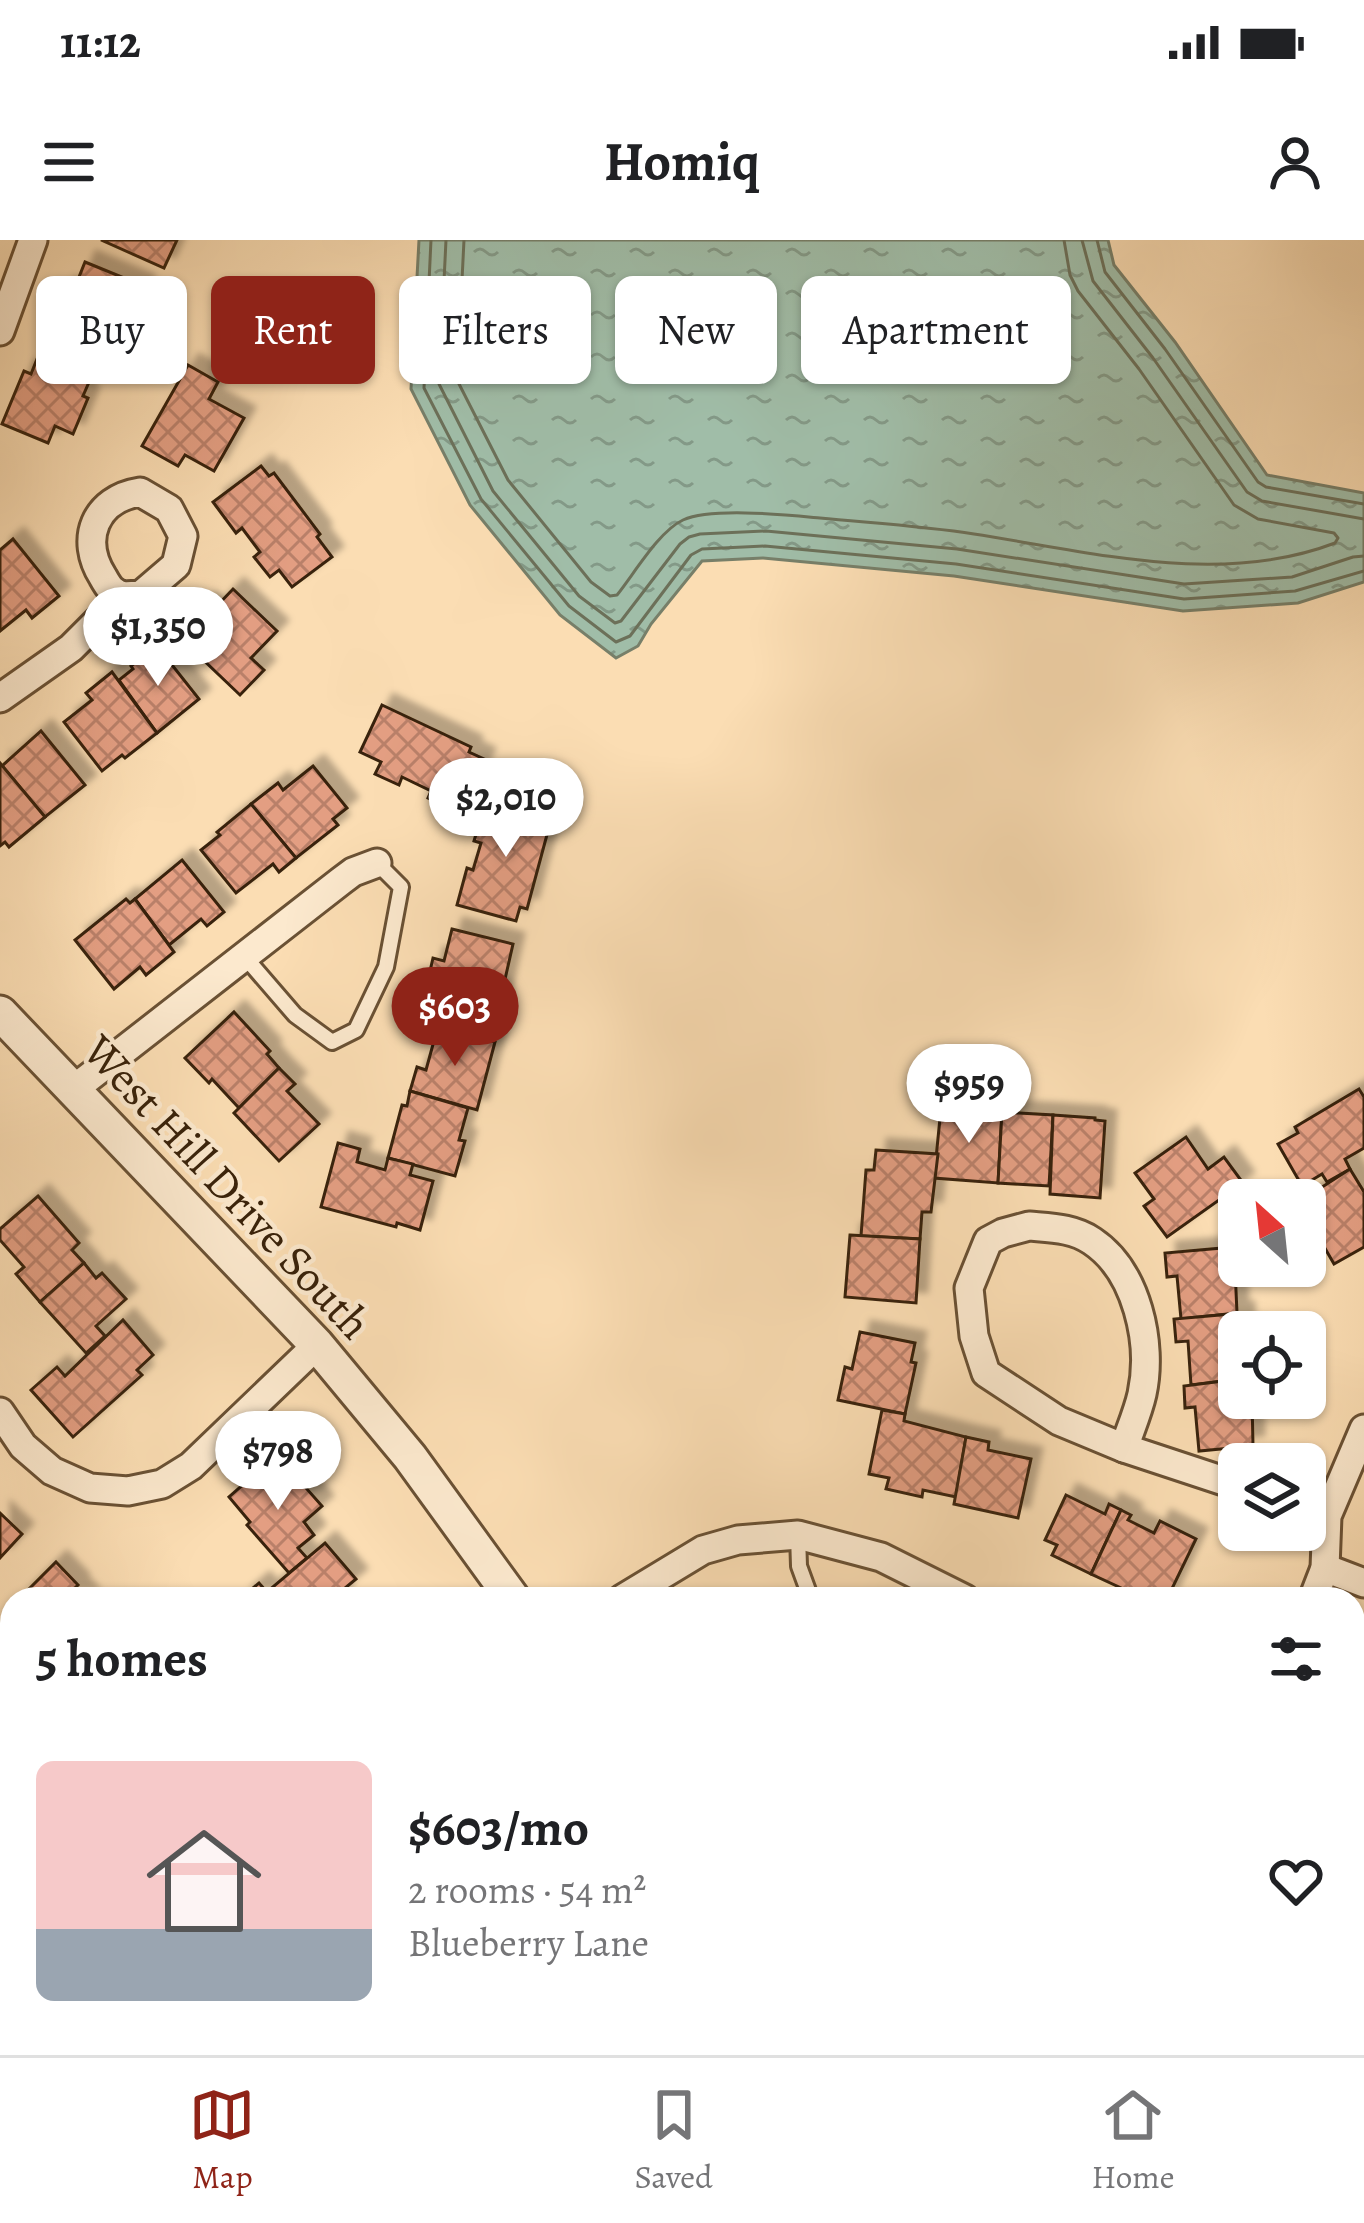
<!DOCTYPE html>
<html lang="en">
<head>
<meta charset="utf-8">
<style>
	body { margin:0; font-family:Alegreya,serif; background:#f6f6f6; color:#202124; height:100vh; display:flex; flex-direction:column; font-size:45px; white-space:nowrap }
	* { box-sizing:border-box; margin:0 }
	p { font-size:39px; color:#757577 }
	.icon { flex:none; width:66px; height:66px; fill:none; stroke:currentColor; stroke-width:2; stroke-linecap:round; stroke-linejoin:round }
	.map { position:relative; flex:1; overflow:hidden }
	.side { position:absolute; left:0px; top:1347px; width:1365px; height:468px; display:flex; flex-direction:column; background:#fff; border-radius:36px 36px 0 0; box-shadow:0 3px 9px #0004 }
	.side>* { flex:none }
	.hud { position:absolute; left:36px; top:36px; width:1293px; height:108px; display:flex; gap:24px }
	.needle { width:78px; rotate:333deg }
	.controls { position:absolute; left:1218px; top:939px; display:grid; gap:24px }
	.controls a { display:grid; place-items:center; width:108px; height:108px; border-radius:18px; background:#fff; box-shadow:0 3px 9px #0004; font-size:60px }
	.price { position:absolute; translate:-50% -102px; padding:0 27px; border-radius:42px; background:#fff; color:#222; font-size:39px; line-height:78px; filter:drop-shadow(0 3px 6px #0008) }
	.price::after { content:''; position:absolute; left:50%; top:72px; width:36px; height:27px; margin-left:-18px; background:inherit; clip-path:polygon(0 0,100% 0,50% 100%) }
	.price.active { background:#8f2418; color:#fff }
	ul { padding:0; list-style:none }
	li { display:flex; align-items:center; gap:36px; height:300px; padding:0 36px }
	li span { display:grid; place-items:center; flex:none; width:336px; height:240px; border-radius:18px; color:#555 }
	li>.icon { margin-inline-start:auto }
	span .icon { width:144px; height:144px; fill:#fffc; stroke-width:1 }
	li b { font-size:51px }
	h2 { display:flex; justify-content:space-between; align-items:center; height:144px; padding:0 36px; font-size:51px }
	.pill { padding:0 42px; border-radius:18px; background:#fff; box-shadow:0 3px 9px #0004; font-size:42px; line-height:108px }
	.pill.active { background:#8f2418; color:#fff }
	.status { display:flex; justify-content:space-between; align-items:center; height:84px; padding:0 60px; background:#fff; direction:ltr }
	.status svg { height:33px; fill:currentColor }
	header { display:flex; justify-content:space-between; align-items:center; height:156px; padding:0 36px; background:#fff; font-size:54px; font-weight:700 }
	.tabs { display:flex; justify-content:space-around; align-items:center; height:168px; border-top:3px solid #e0e0e0; background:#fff; font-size:33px; color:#757577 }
	.tabs a { display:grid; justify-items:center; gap:6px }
	.tabs .active { color:#8f2418 }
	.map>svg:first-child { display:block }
</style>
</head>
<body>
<div class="status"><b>11:12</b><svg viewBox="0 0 49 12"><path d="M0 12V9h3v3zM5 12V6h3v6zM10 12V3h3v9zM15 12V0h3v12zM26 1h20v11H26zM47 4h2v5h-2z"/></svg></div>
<header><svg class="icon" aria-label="menu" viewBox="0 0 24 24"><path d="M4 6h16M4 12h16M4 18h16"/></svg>Homiq<svg class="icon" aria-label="person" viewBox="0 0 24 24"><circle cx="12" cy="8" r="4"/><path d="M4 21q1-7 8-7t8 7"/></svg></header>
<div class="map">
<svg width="1364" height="1815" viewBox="0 0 1364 1815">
	<defs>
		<pattern id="water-ripples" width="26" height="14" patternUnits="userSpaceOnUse" patternTransform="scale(3)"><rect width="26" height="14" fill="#a0bda8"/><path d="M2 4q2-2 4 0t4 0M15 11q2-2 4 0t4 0" fill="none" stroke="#839987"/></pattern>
		<pattern id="building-cross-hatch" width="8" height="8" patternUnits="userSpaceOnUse" patternTransform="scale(3)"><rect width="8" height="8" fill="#e39e82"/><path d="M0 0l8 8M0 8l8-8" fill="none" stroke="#b98069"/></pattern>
		<filter id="shadow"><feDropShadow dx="11" dy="-11" stdDeviation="3" flood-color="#0004"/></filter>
	</defs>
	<rect width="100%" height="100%" fill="#fbddb3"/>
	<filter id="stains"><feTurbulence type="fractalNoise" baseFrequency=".00167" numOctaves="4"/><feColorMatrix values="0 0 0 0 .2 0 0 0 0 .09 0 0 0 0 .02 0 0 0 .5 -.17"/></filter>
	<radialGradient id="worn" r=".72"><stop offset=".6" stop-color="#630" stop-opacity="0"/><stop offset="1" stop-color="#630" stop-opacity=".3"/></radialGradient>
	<g fill="url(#water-ripples)" stroke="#777f69" stroke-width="3">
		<path d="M419 0H1108L1114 25 1175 102 1267 235 1364 253V342L1298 363 1183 371 954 336 763 318 702 321 651 384 638 406 616 418 560 375 470 265 411 149Z"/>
		<path d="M0 1422 12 1432V1770L0 1763Z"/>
		<path d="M64 1803H691L699 1815H83Z"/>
	</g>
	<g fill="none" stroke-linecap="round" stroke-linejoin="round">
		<g stroke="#6c7059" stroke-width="3">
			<path d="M431 0 424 148 481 259 569 366 616 402 630 396 691 315 702 309 765 306 956 324 1184 359 1295 351 1364 331"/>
			<path d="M446 0 439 144 493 251 579 356 615 383 621 381 680 304 689 297 700 294 766 291 957 309 1184 344 1292 337 1353 317 1364 316"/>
			<path d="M464 0 457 140 508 240 591 342 610 356 617 355C634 334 659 291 683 280 712 267 787 275 820 278 871 283 923 286 974 294 1092 312 1220 347 1335 303L1338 298 1334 293 1258 279 1234 265 1139 129 1078 51 1070 35 1064 0"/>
			<path d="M1082 0 1093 41 1153 118 1247 252 1262 261 1364 279"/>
			<path d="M1097 0 1105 32 1165 109 1258 242 1266 247 1364 264"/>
		</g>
	</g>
	<g fill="url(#building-cross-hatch)" stroke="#39220a" stroke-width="3" filter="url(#shadow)">
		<path d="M101 0H177L164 28Z"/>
		<path d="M85 22 144 46 118 110 51 82 64 48 73 52Z"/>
		<path d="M43 104 96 126 83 156 88 158 73 194 55 186 48 203 2 184 24 131 31 134Z"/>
		<path d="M188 125 218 142 209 159 244 178 214 231 185 215 178 226 142 206Z"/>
		<path d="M261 226 269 236 274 233 320 294 317 297 332 317 292 347 279 330 270 337 254 317 260 312 242 288 236 293 213 262Z"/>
		<path d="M13 299 59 356 32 378 26 370 0 391V310Z"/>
		<path d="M233 349 277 391 251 418 264 430 240 455 176 394 205 364 212 371Z"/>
		<path d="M157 406 199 459 157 493 119 440 133 429 131 426Z"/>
		<path d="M112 432 157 493 125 518 122 515 102 531 64 482 92 460 86 453Z"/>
		<path d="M382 465 471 507 469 512 484 519 459 573 428 558 431 551 402 537 399 545 375 534 381 522 360 512Z"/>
		<path d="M41 491 85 545 45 577 2 526Z"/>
		<path d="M0 523 45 577 9 607 5 602 0 606Z"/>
		<path d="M313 526 347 568 333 579 338 585 296 618 251 564 278 543 283 550Z"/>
		<path d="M501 555 547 568 541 589 548 591 527 669 520 667 516 681 457 665 467 628 473 630 481 603 474 601 482 574 495 577Z"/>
		<path d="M251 564 296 618 279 632 273 624 236 653 201 610 220 595 217 592Z"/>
		<path d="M182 620 224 672 207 686 201 679 169 705 135 659Z"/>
		<path d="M126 659 130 663 135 659 174 712 146 735 140 727 114 749 75 700Z"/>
		<path d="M452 689 513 704 498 770 425 753 433 718 444 721Z"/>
		<path d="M234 772 270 811 267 814 279 828 239 868 212 839 209 843 185 818Z"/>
		<path d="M438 786 495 802 477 870 410 851 417 827 426 830Z"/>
		<path d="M279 828 295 844 287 851 319 884 279 921 234 873Z"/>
		<path d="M1359 849 1364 857V908L1345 919 1350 929 1327 942 1322 934 1302 946 1278 904 1298 893 1295 887Z"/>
		<path d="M410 851 468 868 459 900 465 901 455 936 388 918 402 865 407 866Z"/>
		<path d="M941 868 1002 872 998 943 934 938Z"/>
		<path d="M1002 872 1053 875 1049 946 998 943Z"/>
		<path d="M1053 875 1095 878V880L1105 881 1100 958 1050 954Z"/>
		<path d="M1186 897 1208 929 1224 917 1243 943 1167 997 1144 966 1154 959 1135 933Z"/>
		<path d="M338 903 360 909 357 922 385 930 388 918 413 924 410 935 433 941 420 990 397 983 396 987 321 967Z"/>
		<path d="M876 910 938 914 931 972H922L920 999 861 996 866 930H874Z"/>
		<path d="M1350 929 1364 952V1007L1334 1024 1315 991 1309 995 1305 987V960H1302Z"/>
		<path d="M38 956 79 1003 72 1010 84 1023 40 1062 16 1034 24 1027 0 1000V989Z"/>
		<path d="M850 995 920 999 916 1063 845 1057Z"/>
		<path d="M1234 1007 1237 1073 1181 1079 1177 1036 1167 1037 1165 1013Z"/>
		<path d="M84 1023 96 1038 102 1033 126 1059 96 1086 105 1096 86 1113 40 1062Z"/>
		<path d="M1243 1073 1244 1092H1239V1139L1191 1145 1188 1101 1176 1102 1174 1079Z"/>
		<path d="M123 1080 153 1115 137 1130 142 1135 73 1197 31 1150 57 1127 65 1136Z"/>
		<path d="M860 1092 915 1103 911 1122 916 1123 905 1174 838 1160 845 1127 852 1129Z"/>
		<path d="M1239 1139V1158H1252L1253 1206 1199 1211 1195 1167 1185 1168 1184 1146Z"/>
		<path d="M882 1170 905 1174 904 1181 966 1197 956 1257 923 1250 922 1257 886 1249 889 1238 869 1234Z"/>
		<path d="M966 1197 989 1202 988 1210 1031 1219 1018 1278 954 1264Z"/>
		<path d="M272 1219 294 1244 299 1240 322 1266 304 1282 314 1295 298 1308 307 1318 289 1333 247 1285 250 1282 229 1257Z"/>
		<path d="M1066 1255 1105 1274 1109 1264 1121 1270 1091 1334 1052 1315 1057 1305 1045 1300Z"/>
		<path d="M1121 1270 1131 1275 1128 1280 1154 1293 1160 1281 1196 1299 1167 1359H1132L1134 1354 1091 1334Z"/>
		<path d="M0 1273 22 1294 0 1318Z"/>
		<path d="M325 1303 356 1339 339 1353 342 1356 339 1359 241 1358 259 1343 267 1352Z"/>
		<path d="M56 1322 78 1345 76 1347 88 1359H19Z"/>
		<path d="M1356 1416 1364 1421V1489L1357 1484 1353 1486V1422Z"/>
		<path d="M1353 1617 1364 1624V1660L1353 1678Z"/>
		<path d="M790 1803H832L836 1815H768L767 1811Z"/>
	</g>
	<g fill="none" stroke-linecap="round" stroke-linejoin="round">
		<g stroke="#6a5134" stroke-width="20">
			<g id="service">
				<path d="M244 716 295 775 332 802 356 790 386 727 401 647 377 623"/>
				<path d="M798 1295 799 1326 811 1359"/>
			</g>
		</g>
		<g stroke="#6a5134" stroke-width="33">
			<g id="minor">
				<path d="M0 91 33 0"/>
				<path d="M0 458 71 408 123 356 141 355 176 325 183 296 169 269 140 252C95 259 79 299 103 337 109 348 112 352 123 356"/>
				<path d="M74 849 341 641 353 632 377 623"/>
				<path d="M1029 986C1051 988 1073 988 1092 1001 1137 1031 1153 1103 1142 1154 1138 1172 1130 1190 1124 1208L1059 1181 986 1133 974 1096 969 1048 988 1001 1003 993Z"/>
				<path d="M0 1172 23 1206 52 1231 90 1248 128 1251 162 1244 191 1226 317 1105"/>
				<path d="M1124 1208 1239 1246"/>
				<path d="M1325 1328 1364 1343"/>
				<path d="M622 1359 703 1310 738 1300 798 1295 881 1317 965 1359"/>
				<path d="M1313 1359 1325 1328 1327 1276 1364 1189"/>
				<path d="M1353 1553 1364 1561"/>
				<path d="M899 1803 900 1815"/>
			</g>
		</g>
		<g stroke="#6a5134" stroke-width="39">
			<g id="tertiary">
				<path d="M0 773 317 1105 410 1217 513 1359"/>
				<path d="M1095 1803 1111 1815"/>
			</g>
		</g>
		<use href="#service" stroke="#fce9ce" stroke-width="14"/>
		<use href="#minor" stroke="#fce9ce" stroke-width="27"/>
		<use href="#tertiary" stroke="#fce9ce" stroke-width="33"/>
	</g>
	<g text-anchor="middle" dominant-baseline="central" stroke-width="9" stroke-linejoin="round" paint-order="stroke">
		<g font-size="45" fill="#39220a" stroke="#fce9ce">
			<text transform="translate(227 947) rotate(47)">West Hill Drive South</text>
		</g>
	</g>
	<rect width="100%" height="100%" filter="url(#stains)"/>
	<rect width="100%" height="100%" fill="url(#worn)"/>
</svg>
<div class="controls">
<a><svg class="needle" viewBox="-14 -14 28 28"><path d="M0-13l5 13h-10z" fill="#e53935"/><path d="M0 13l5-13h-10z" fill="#757577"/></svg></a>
<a><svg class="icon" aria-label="locate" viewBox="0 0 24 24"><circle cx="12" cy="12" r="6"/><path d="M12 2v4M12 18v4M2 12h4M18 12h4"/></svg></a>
<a><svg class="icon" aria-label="layers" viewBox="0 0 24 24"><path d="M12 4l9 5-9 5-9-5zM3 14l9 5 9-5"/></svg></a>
</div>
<b class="price" style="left:158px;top:449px">$1,350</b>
<b class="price" style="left:506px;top:620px">$2,010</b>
<b class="price active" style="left:455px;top:829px">$603</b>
<b class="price" style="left:969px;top:906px">$959</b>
<b class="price" style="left:278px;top:1273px">$798</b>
<div class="hud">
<a class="pill">Buy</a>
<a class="pill active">Rent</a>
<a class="pill">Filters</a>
<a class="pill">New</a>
<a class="pill">Apartment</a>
</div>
<section class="side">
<h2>5 homes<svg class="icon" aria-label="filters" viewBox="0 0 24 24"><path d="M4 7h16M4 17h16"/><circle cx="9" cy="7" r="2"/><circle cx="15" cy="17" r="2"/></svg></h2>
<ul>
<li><span style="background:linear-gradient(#f6c9c9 70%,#9aa5b1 0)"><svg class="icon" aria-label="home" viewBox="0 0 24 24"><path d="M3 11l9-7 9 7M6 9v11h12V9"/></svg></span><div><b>$603/mo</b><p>2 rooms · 54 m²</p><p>Blueberry Lane</p></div><svg class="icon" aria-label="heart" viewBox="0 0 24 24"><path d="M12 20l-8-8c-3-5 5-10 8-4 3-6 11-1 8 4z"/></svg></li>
</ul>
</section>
</div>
<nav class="tabs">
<a class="active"><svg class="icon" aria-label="map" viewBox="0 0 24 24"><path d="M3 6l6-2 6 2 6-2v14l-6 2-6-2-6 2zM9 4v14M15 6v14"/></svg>Map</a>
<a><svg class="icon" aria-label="saved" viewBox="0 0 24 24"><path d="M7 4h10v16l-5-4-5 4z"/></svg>Saved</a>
<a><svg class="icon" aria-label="home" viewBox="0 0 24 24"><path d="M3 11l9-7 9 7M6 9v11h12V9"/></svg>Home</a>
</nav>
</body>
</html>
